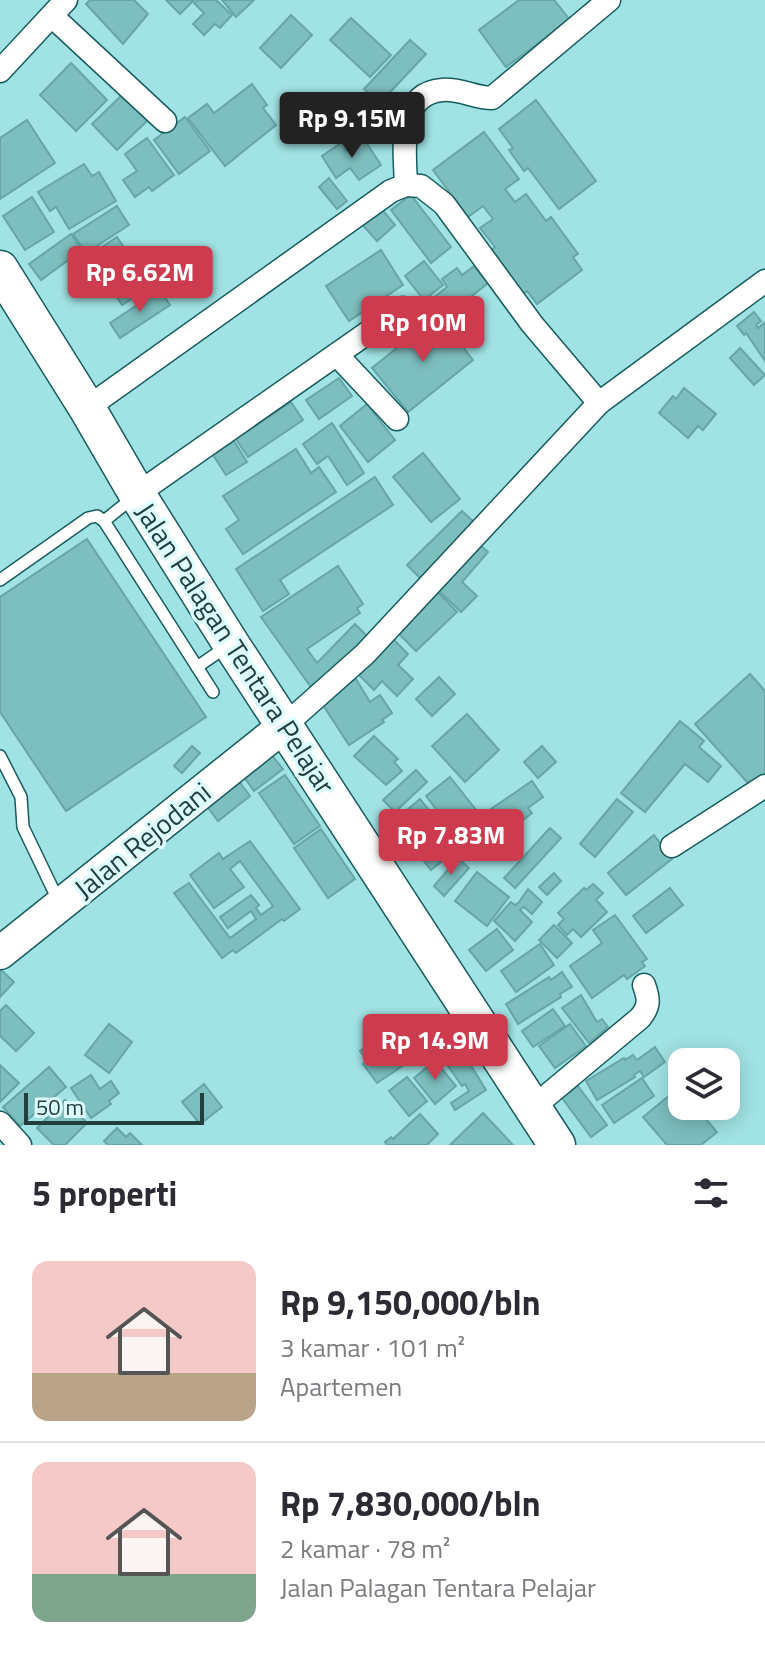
<!DOCTYPE html>
<html lang="id">
<head>
<meta charset="utf-8">
<style>
	body { margin:0; font-family:"Titillium Web",sans-serif; background:#f2f2f3; color:#2b2b33; height:100vh; display:flex; flex-direction:column; font-size:30px; white-space:nowrap }
	* { box-sizing:border-box; margin:0 }
	p { font-size:26px; color:#7c7c81 }
	.icon { flex:none; width:44px; height:44px; fill:none; stroke:currentColor; stroke-width:2; stroke-linecap:round; stroke-linejoin:round }
	.map { position:relative; height:1145px; overflow:hidden }
	.drawer { display:flex; flex-direction:column; background:#fff; flex:1 }
	.drawer>* { flex:none }
	.fabs { position:absolute; left:668px; top:1048px; display:grid; gap:16px }
	.fabs a { display:grid; place-items:center; width:72px; height:72px; border-radius:16px; background:#fff; box-shadow:0 4px 20px #0003; font-size:40px }
	.scale { position:absolute; left:24px; bottom:20px; width:180px; box-sizing:border-box; padding-left:8px; border:4px solid #233e3f; border-top:0; font-size:22px; line-height:28px; white-space:nowrap; color:#233e3f; -webkit-text-stroke:6px #ddfdfd; paint-order:stroke }
	.price { position:absolute; translate:-50% -68px; padding:0 18px; border-radius:8px; background:#cc3b4e; color:#fff; font-size:26px; line-height:52px; filter:drop-shadow(0 2px 4px #0008) }
	.price::after { content:''; position:absolute; left:50%; top:48px; width:24px; height:18px; margin-left:-12px; background:inherit; clip-path:polygon(0 0,100% 0,50% 100%) }
	.price.on { background:#222; color:#fff }
	ul { padding:0; list-style:none }
	li { display:flex; align-items:center; gap:24px; height:200px; padding:0 32px }
	li+li { border-top:2px solid #e1e1e2 }
	li span { display:grid; place-items:center; flex:none; width:224px; height:160px; border-radius:16px; color:#555 }
	li>.icon { margin-inline-start:auto }
	span .icon { width:96px; height:96px; fill:#fffc; stroke-width:1 }
	li b { font-size:34px }
	h2 { display:flex; justify-content:space-between; align-items:center; height:96px; padding:0 32px; font-size:34px }
	.map>svg:first-child { display:block }
</style>
</head>
<body>
<div class="map">
<svg width="765" height="1145" viewBox="0 0 765 1145">
	<rect width="100%" height="100%" fill="#a1e3e4"/>
	<g fill="#7dbebf" stroke="#66a6a8" stroke-width="2">
		<path d="M90 0H134L148 14 123 44 86 4Z"/>
		<path d="M166 0H194L180 14Z"/>
		<path d="M198 0H216L232 15 220 28 215 24 204 35 193 24 204 13 194 3Z"/>
		<path d="M222 0H254L236 17Z"/>
		<path d="M519 0H554L570 20 506 67 479 30Z"/>
		<path d="M291 15 312 35 281 68 260 48Z"/>
		<path d="M351 18 391 55 370 77 330 40Z"/>
		<path d="M410 40 426 54 380 103 364 89Z"/>
		<path d="M71 63 107 100 76 131 40 95Z"/>
		<path d="M252 84 267 105 263 108 276 125 225 166 188 118 207 104 214 113Z"/>
		<path d="M123 94 148 120 117 150 92 124Z"/>
		<path d="M536 100 596 181 559 209 528 168 524 171 509 150 513 148 499 129Z"/>
		<path d="M185 117 210 151 179 174 154 140Z"/>
		<path d="M27 120 55 163 0 199V138Z"/>
		<path d="M484 132 519 179 505 189 515 202 526 194 546 221 551 217 578 254 573 257 582 270 537 304 527 291 521 296 489 252 495 247 480 228 493 219 483 206 468 217 433 170Z"/>
		<path d="M147 138 174 175 152 191 149 187 135 197 123 180 137 171 125 154Z"/>
		<path d="M364 139 381 165 359 180 350 168 336 178 322 156 341 143 346 151Z"/>
		<path d="M84 164 92 176 99 172 116 201 69 229 56 207 50 211 38 192Z"/>
		<path d="M329 178 347 201 337 209 319 187Z"/>
		<path d="M411 195 451 247 431 263 391 210Z"/>
		<path d="M32 197 54 232 25 250 3 216Z"/>
		<path d="M117 206 129 225 86 253 73 234Z"/>
		<path d="M379 206 395 225 377 241 360 222Z"/>
		<path d="M71 234 82 250 41 280 29 264Z"/>
		<path d="M117 237 150 287 122 305 90 255Z"/>
		<path d="M381 250 403 285 349 321 326 286Z"/>
		<path d="M424 261 443 285 424 300 405 276Z"/>
		<path d="M474 266 488 283 447 316 433 298 447 287 442 279 457 268 462 275Z"/>
		<path d="M160 290 170 305 120 338 110 323Z"/>
		<path d="M754 312 761 321 756 325 758 328 765 322V361L746 333 744 335 737 326Z"/>
		<path d="M438 315 473 360 408 412 372 368Z"/>
		<path d="M740 348 765 375 754 385 730 358Z"/>
		<path d="M339 378 352 396 319 419 306 400Z"/>
		<path d="M684 388 716 414 703 430 698 426 688 438 659 413 673 396 676 399Z"/>
		<path d="M291 402 303 420 248 457 236 439Z"/>
		<path d="M367 404 395 440 368 462 340 426Z"/>
		<path d="M332 423 364 473 347 485 328 456 317 464 303 444Z"/>
		<path d="M234 441 247 462 226 475 213 455Z"/>
		<path d="M296 449 311 473 319 467 336 492 243 554 226 529 239 520 223 496Z"/>
		<path d="M423 453 460 499 431 522 393 477Z"/>
		<path d="M375 477 393 505 280 580 289 594 263 611 236 569Z"/>
		<path d="M462 511 475 523 420 578 407 565Z"/>
		<path d="M87 539 206 717 66 811 0 712V597Z"/>
		<path d="M479 544 488 552 462 582 477 596 461 612 437 589Z"/>
		<path d="M338 566 363 604 357 608 360 613 307 649 317 663 355 624 369 638 313 690 261 617Z"/>
		<path d="M437 591 457 612 416 651 396 631Z"/>
		<path d="M394 640 408 654 398 665 413 679 397 696 382 681 374 690 359 675Z"/>
		<path d="M750 674 765 691V781L755 791 695 724Z"/>
		<path d="M439 677 455 694 432 716 416 699Z"/>
		<path d="M356 679 370 702 380 695 392 713 382 720 384 722 349 745 321 702Z"/>
		<path d="M467 714 499 750 465 782 432 746Z"/>
		<path d="M680 721 704 741 699 747 721 766 708 782 685 764 645 812 621 793Z"/>
		<path d="M374 736 398 759 394 762 402 771 386 785 354 756Z"/>
		<path d="M192 746 200 753 182 773 174 766Z"/>
		<path d="M542 746 556 762 538 778 524 762Z"/>
		<path d="M270 753 283 769 254 791 242 774Z"/>
		<path d="M416 770 427 782 395 812 383 800Z"/>
		<path d="M285 775 320 826 294 844 259 793Z"/>
		<path d="M450 777 477 811 452 830 426 796Z"/>
		<path d="M238 780 250 796 218 821 206 805Z"/>
		<path d="M532 781 543 797 528 808 532 813 505 834 488 811Z"/>
		<path d="M420 799 442 826 416 848 394 821Z"/>
		<path d="M617 799 633 812 595 857 580 844Z"/>
		<path d="M485 815 498 833 469 854 456 837Z"/>
		<path d="M550 828 561 838 515 888 504 878Z"/>
		<path d="M321 829 355 879 328 898 294 848Z"/>
		<path d="M654 835 672 859 626 895 608 873Z"/>
		<path d="M446 836 456 850 431 870 420 856Z"/>
		<path d="M250 841 300 909 284 921 282 919 236 953 233 950 222 958 174 893 189 883 230 938 256 919 251 911 228 928 220 917 251 895 259 905 256 908 261 915 273 906 240 861 230 869 244 887 214 908 190 875 219 853 223 859Z"/>
		<path d="M458 858 469 868 444 896 434 886Z"/>
		<path d="M477 872 509 897 487 926 455 901Z"/>
		<path d="M554 873 561 881 547 895 539 887Z"/>
		<path d="M593 884 603 893 596 900 607 912 581 937 573 929 567 935 558 925 564 919 558 913 584 888 586 890Z"/>
		<path d="M670 888 683 905 646 933 633 916Z"/>
		<path d="M528 889 542 902 532 914 524 907 520 910 532 922 515 941 494 921 511 902 515 905 519 902Z"/>
		<path d="M615 915 647 959 642 962 645 966 627 979 624 975 592 998 570 966 602 943 593 930Z"/>
		<path d="M554 925 572 943 557 958 539 940Z"/>
		<path d="M497 929 513 950 486 971 469 950Z"/>
		<path d="M540 944 554 965 516 992 501 971Z"/>
		<path d="M0 969 14 982 0 997Z"/>
		<path d="M562 972 572 987 560 994 561 997 518 1024 506 1004 549 977 551 980Z"/>
		<path d="M581 995 597 1022 602 1019 608 1027 589 1043 562 1008Z"/>
		<path d="M6 1005 34 1033 16 1051 0 1036V1011Z"/>
		<path d="M553 1009 565 1026 533 1047 522 1031Z"/>
		<path d="M109 1024 132 1042 109 1073 85 1055Z"/>
		<path d="M570 1024 586 1046 555 1068 539 1046Z"/>
		<path d="M386 1033 392 1042 367 1060 360 1051Z"/>
		<path d="M391 1045 404 1065 377 1083 363 1064Z"/>
		<path d="M459 1046 486 1090 455 1110 451 1103 469 1091 465 1084 462 1086 442 1057Z"/>
		<path d="M655 1047 665 1062 644 1077 640 1071 634 1075 635 1077 597 1100 586 1081 624 1058 625 1060 633 1055 637 1060Z"/>
		<path d="M435 1061 456 1086 435 1104 414 1078Z"/>
		<path d="M0 1065 19 1083 0 1102Z"/>
		<path d="M49 1067 66 1087 20 1126 3 1107Z"/>
		<path d="M91 1075 100 1089 111 1081 119 1093 109 1101 111 1104 91 1118 71 1088Z"/>
		<path d="M407 1077 427 1101 409 1116 389 1091Z"/>
		<path d="M642 1078 654 1096 614 1123 602 1105Z"/>
		<path d="M204 1084 222 1107 200 1124 182 1102Z"/>
		<path d="M682 1085V1106H703L698 1110 717 1132 701 1145H667L643 1117Z"/>
		<path d="M578 1086 607 1125 591 1137 562 1098Z"/>
		<path d="M65 1100 87 1123 65 1145H54L37 1128Z"/>
		<path d="M483 1113 513 1145H450Z"/>
		<path d="M420 1114 438 1134 427 1145H387L385 1142 391 1137 393 1139Z"/>
		<path d="M117 1128 126 1137 130 1133 142 1145H108L104 1141Z"/>
	</g>
	<g fill="none" stroke-linecap="round" stroke-linejoin="round">
		<g stroke="#175c5e" stroke-width="14">
			<g id="lane">
				<path d="M104 521 134 497"/>
				<path d="M0 580 88 518 97 516 104 521 213 692"/>
				<path d="M197 667 226 647"/>
				<path d="M0 756 21 797 23 827 59 902"/>
			</g>
		</g>
		<g stroke="#175c5e" stroke-width="25">
			<g id="street">
				<path d="M53 17 165 121"/>
				<path d="M0 71 66 0"/>
				<path d="M406 185C405 153 396 94 442 90 459 88 475 98 492 98L609 0"/>
				<path d="M338 356 397 419"/>
				<path d="M87 408 391 191 406 185 421 186 444 204 532 324 599 403"/>
				<path d="M137 494 403 308"/>
				<path d="M284 726 365 654 599 403 765 281"/>
				<path d="M672 846 765 786"/>
				<path d="M531 1109 640 1018C650 1006 649 999 644 985"/>
				<path d="M0 1123 20 1145"/>
			</g>
		</g>
		<g stroke="#175c5e" stroke-width="35">
			<path id="secondary" d="M0 953 284 726"/>
		</g>
		<g stroke="#175c5e" stroke-width="39">
			<path id="primary" d="M0 269 87 408 137 494 231 644 557 1145"/>
		</g>
		<use href="#lane" stroke="#fff" stroke-width="11"/>
		<use href="#street" stroke="#fff" stroke-width="22"/>
		<use href="#secondary" stroke="#fff" stroke-width="32"/>
		<use href="#primary" stroke="#fff" stroke-width="36"/>
	</g>
	<g text-anchor="middle" dominant-baseline="central" stroke-width="7" stroke-linejoin="round" paint-order="stroke">
		<g font-size="28" fill="#233e3f" stroke="#ddfdfd">
			<text transform="translate(236 648) rotate(57)">Jalan Palagan Tentara Pelajar</text>
			<text transform="translate(142 840) rotate(-39)">Jalan Rejodani</text>
		</g>
	</g>
</svg>
<div class="fabs">
<a><svg class="icon" aria-label="layers" viewBox="0 0 24 24"><path d="M12 4l9 5-9 5-9-5zM3 14l9 5 9-5"/></svg></a>
</div>
<div class="scale">50 m</div>
<b class="price on" style="left:352px;top:160px">Rp 9.15M</b>
<b class="price" style="left:140px;top:314px">Rp 6.62M</b>
<b class="price" style="left:423px;top:364px">Rp 10M</b>
<b class="price" style="left:451px;top:877px">Rp 7.83M</b>
<b class="price" style="left:435px;top:1082px">Rp 14.9M</b>
</div>
<section class="drawer">
<h2>5 properti<svg class="icon" aria-label="filters" viewBox="0 0 24 24"><path d="M4 7h16M4 17h16"/><circle cx="9" cy="7" r="2"/><circle cx="15" cy="17" r="2"/></svg></h2>
<ul>
<li><span style="background:linear-gradient(#f6c9c9 70%,#b9a48a 0)"><svg class="icon" aria-label="home" viewBox="0 0 24 24"><path d="M3 11l9-7 9 7M6 9v11h12V9"/></svg></span><div><b>Rp 9,150,000/bln</b><p>3 kamar · 101 m²</p><p>Apartemen</p></div></li>
<li><span style="background:linear-gradient(#f6c9c9 70%,#7fa58c 0)"><svg class="icon" aria-label="home" viewBox="0 0 24 24"><path d="M3 11l9-7 9 7M6 9v11h12V9"/></svg></span><div><b>Rp 7,830,000/bln</b><p>2 kamar · 78 m²</p><p>Jalan Palagan Tentara Pelajar</p></div></li>
</ul>
</section>
</body>
</html>
